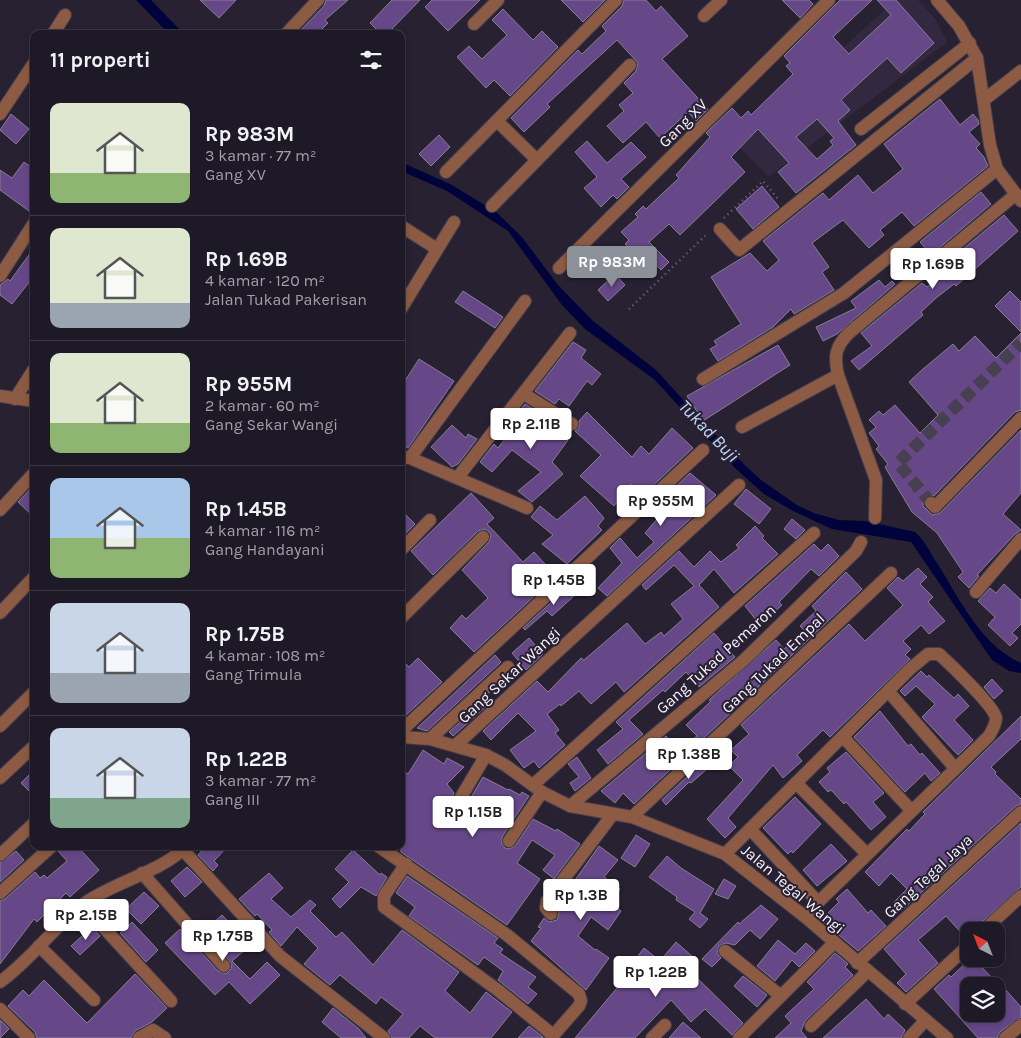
<!DOCTYPE html>
<html lang="id">
<head>
<meta charset="utf-8">
<style>
	body { margin:0; font-family:Karla,sans-serif; background:#2b2632; color:#f1f3f6; height:100vh; display:flex; flex-direction:column; font-size:19px; white-space:nowrap }
	* { box-sizing:border-box; margin:0 }
	p { font-size:16px; color:#a1a0a7 }
	.icon { flex:none; width:28px; height:28px; fill:none; stroke:currentColor; stroke-width:2; stroke-linecap:round; stroke-linejoin:round }
	.map { position:relative; flex:1; overflow:hidden }
	.drawer { position:absolute; left:30px; top:30px; width:375px; height:820px; display:flex; flex-direction:column; background:#1e1926; border-radius:10px; box-shadow:0 2px 8px #0003,0 0 0 1px #3c3843 }
	.drawer>* { flex:none }
	.needle { width:32px; rotate:318deg }
	.tools { position:absolute; left:960px; top:922px; display:grid; gap:10px }
	.tools a { display:grid; place-items:center; width:45px; height:45px; border-radius:10px; background:#1e1926; box-shadow:0 2px 8px #0003,0 0 0 1px #3c3843; font-size:25px }
	.price { position:absolute; translate:-50% -42px; padding:0 11px; border-radius:5px; background:#fff; color:#222; font-size:16px; line-height:32px; filter:drop-shadow(0 1px 2px #0008) }
	.price::after { content:''; position:absolute; left:50%; top:30px; width:15px; height:11px; margin-left:-8px; background:inherit; clip-path:polygon(0 0,100% 0,50% 100%) }
	.price.selected { background:#8c9099; color:#fff }
	ul { padding:0; list-style:none }
	li { display:flex; align-items:center; gap:15px; height:125px; padding:0 20px }
	li+li { border-top:1px solid #3c3843 }
	li span { display:grid; place-items:center; flex:none; width:140px; height:100px; border-radius:10px; color:#555 }
	li>.icon { margin-inline-start:auto }
	span .icon { width:60px; height:60px; fill:#fffc; stroke-width:1 }
	li b { font-size:21px }
	h2 { display:flex; justify-content:space-between; align-items:center; height:60px; padding:0 20px; font-size:21px }
	.map>svg:first-child { display:block }
</style>
</head>
<body>
<div class="map">
<svg width="1021" height="1038" viewBox="0 0 1021 1038">
	<rect width="100%" height="100%" fill="#282132"/>
	<path fill="#32283f" d="M895 0H918L936 20 947 42 769 177 737 145Z"/>
	<g fill="#00033b">
		<path d="M136 0H151L184 34H169Z"/>
		<path d="M401 162 452 185 496 212 521 236 558 285 593 321 656 370 733 454 761 480 797 505 814 513 839 520 865 521 915 532C923 539 928 548 933 557 958 594 978 644 1021 663V673L1009 671 992 660 911 542 832 529 793 511 764 494 735 468 655 380 585 329 562 305 508 231 447 191 401 171Z"/>
	</g>
	<g fill="#664889" stroke="#867e92" fill-rule="evenodd">
		<path d="M200 0H236L219 18Z"/>
		<path d="M326 0H348L325 20 328 23 317 34H297L324 6Z"/>
		<path d="M392 0H420L387 34H381L370 23Z"/>
		<path d="M432 0H480L448 31 425 7Z"/>
		<path d="M561 0H605L583 22Z"/>
		<path d="M624 0H646L656 11 661 6 688 36 662 59 708 109 696 121 688 112 660 138 646 122 623 143 607 126 624 111 619 105 633 93 624 83 636 71 638 63 617 40 547 104 550 107 524 132 511 118 578 50 582 54 606 31 602 26 622 6Z"/>
		<path d="M782 0H809L813 4 800 18Z"/>
		<path d="M840 0H872L833 37 849 54 891 15 877 0H896L934 43 901 73 887 58 841 100 850 110 838 121 856 145 796 193 778 172 789 163 758 129 731 157 745 172 680 235 669 224 649 242 669 262 661 270 640 248 635 253 625 244 629 240 621 232 638 217 635 214 643 206 646 209 679 178 676 175 710 137 706 133 732 108 741 118 748 111 751 115 793 74 786 66 790 63 784 56ZM817 119 834 138 830 141 833 145 817 159 796 137Z"/>
		<path d="M503 9 533 40 542 31 558 47 510 96 494 80 486 88 457 57 469 46 482 59 507 35 492 20Z"/>
		<path d="M940 99 960 125 973 114 978 120 979 124 969 132 980 144 976 148 984 157 988 166 914 226 902 212 880 230 884 235 869 248 843 220 812 243 829 267 822 272 834 290 794 314 791 309 773 327 718 361 710 349 717 345 714 341 741 324 711 277 750 253 767 271 779 260 763 241 823 193 829 200 858 175 873 193 903 169 884 144Z"/>
		<path d="M11 114 29 129 16 144 0 130Z"/>
		<path d="M439 135 450 147 431 166 419 154Z"/>
		<path d="M587 141 607 163 631 142 646 157 621 179 629 187 617 199 613 195 601 207 584 188 597 177 575 152Z"/>
		<path d="M24 162 34 169V204L29 211 0 190V170L12 178Z"/>
		<path d="M762 186 779 207 753 229 736 209Z"/>
		<path d="M981 192 991 204 931 255 920 242Z"/>
		<path d="M1004 215 1018 231 956 286 954 284 936 298 921 312 923 315 859 370 851 361 872 346 861 333 922 283 927 287 944 273 940 268Z"/>
		<path d="M34 248V276L12 304 0 295V285L8 279 10 281Z"/>
		<path d="M615 274 625 285 608 301 598 290Z"/>
		<path d="M879 280 885 287 892 281 895 284 837 334 823 341 816 327 856 308 851 301Z"/>
		<path d="M463 291 503 317 495 328 455 302Z"/>
		<path d="M1010 291 1021 302V332L995 306Z"/>
		<path d="M1021 333V410L1015 412 934 496 928 495 923 501V506L930 513 933 515 940 513 1021 430V493L1003 514 1021 530 1015 534 977 575 979 576 969 588 958 577 963 572 937 533 912 512 885 467 888 464 876 449 879 446 869 433 876 427 869 420 879 411 883 415 895 405 920 433 938 415 909 382 923 369 953 344 959 351 975 336 996 358Z"/>
		<path d="M573 342 586 350 581 358 601 374 592 385 587 381 569 406 559 399 555 404 535 391Z"/>
		<path d="M778 345 790 365 703 421 687 396Z"/>
		<path d="M419 359 454 381 408 448 401 443V387Z"/>
		<path d="M525 404 545 417 541 422 568 440 552 462 563 474 532 502 518 491 541 472 512 450 492 472 480 462 494 444 498 448 515 426 511 423Z"/>
		<path d="M587 412 632 457 641 446 649 454 672 428 693 448 643 495 631 484 614 506 580 476 601 455 575 431 579 428V421Z"/>
		<path d="M452 425 466 438 468 434 477 439 458 464 452 467 431 447Z"/>
		<path d="M690 473 716 495 607 596 598 588 622 563 610 548 620 538 637 558 654 542 645 533 658 518 651 510Z"/>
		<path d="M34 485V517L18 502Z"/>
		<path d="M746 489 771 509 759 524 734 504Z"/>
		<path d="M471 493 494 518 487 524 523 562 534 552 556 576 474 652 450 628 462 615 466 619 488 598 462 570 489 542 491 535 489 532 485 529 478 531 433 575 411 551Z"/>
		<path d="M585 496 604 518 598 526 602 530 567 564 542 544 553 535 531 517 540 506 557 520Z"/>
		<path d="M401 510 415 524 404 535 401 532Z"/>
		<path d="M792 519 805 530 796 539 784 529Z"/>
		<path d="M755 526 764 536 762 538 778 554 734 593 714 569 699 585 719 607 624 692 616 682 591 704 579 691 561 706 560 704 547 714 559 730 555 733 565 745 539 768 534 761 524 768 510 750 536 731 518 713 491 740 483 731 537 681 548 692 581 658 584 660 627 623 645 644 661 632 664 636 683 619 671 604 694 586 674 565 646 590 642 585 679 551 694 567 710 551 721 562 739 548 736 545Z"/>
		<path d="M814 544 821 551 828 544 839 556 819 576 811 569 779 602 782 605 760 625 745 606Z"/>
		<path d="M918 568 927 577 920 584 933 597 928 602 945 621 929 634 921 625 903 641 911 649 905 655 910 659 830 737 823 730 797 755 802 761 783 778 773 765 728 818 736 827 725 838 707 819 743 780 729 766 738 757 731 750 749 734 741 725 849 624 865 641 903 605 887 588 898 577 903 581Z"/>
		<path d="M846 572 862 589 634 804 623 793 615 803 601 791 666 736 680 750 697 736 686 725 711 701 709 700 776 640 784 649 805 631 800 626 816 611 812 606Z"/>
		<path d="M1004 584 1021 600V624L1012 633 1018 638 1010 646 988 625 995 617 978 601 990 588 996 593Z"/>
		<path d="M567 588 574 596 552 616 547 611 525 630 523 628Z"/>
		<path d="M714 633 735 657 699 687 686 672 665 692 663 690 629 720 643 734 608 764 597 750 623 729 616 722Z"/>
		<path d="M529 638 543 654 526 670 512 653Z"/>
		<path d="M495 655 501 662 427 731 417 728Z"/>
		<path d="M418 658 442 682 405 716 401 712V659L409 667Z"/>
		<path d="M921 671 927 677 929 675 954 698 958 694 969 706 954 720 973 740 958 755 922 717 935 704 916 686 905 696 900 691Z"/>
		<path d="M992 679 1003 691 994 699 984 687Z"/>
		<path d="M485 700 489 704 453 736 449 732Z"/>
		<path d="M880 711 908 746 911 744 920 755 922 753 940 773 931 781 925 773 905 792 854 737Z"/>
		<path d="M1021 716V739L991 767 996 772 995 774 1021 799V804L1016 806 901 911 893 903 907 889 891 873 879 886 865 872 907 829 909 831 925 814 923 812Z"/>
		<path d="M423 750 444 764 447 758 464 767 447 784 454 793 449 803 453 811H461L464 809 483 777 508 790 509 789 520 795 522 792 529 796 502 837V844L505 848 509 849 515 846 533 819 556 831 557 829 580 844 554 879 543 870 555 855 532 840 517 863 540 879 507 925 401 852V769L408 774Z"/>
		<path d="M846 752 884 793 873 802 886 817 871 830 846 802 844 804 831 790 828 792 819 782 830 772 827 768Z"/>
		<path d="M577 757 591 778 575 791 570 783 579 777 568 764Z"/>
		<path d="M707 758 713 764 691 783 689 782 666 805 662 800Z"/>
		<path d="M34 770V796L21 783Z"/>
		<path d="M795 797 821 824 793 853 791 851 788 854 763 828Z"/>
		<path d="M1021 823V887L965 937 946 916 918 940 938 963 906 992 897 983 906 974 884 949Z"/>
		<path d="M636 835 650 844 635 867 621 858Z"/>
		<path d="M831 844 847 861 817 886 803 870Z"/>
		<path d="M60 846H77L99 870 70 897 66 893 37 922 34 919 0 964V901L5 899 35 872 40 878 44 875 47 878 67 861 58 851Z"/>
		<path d="M206 846H228L214 861 218 865 213 871 198 855Z"/>
		<path d="M599 846 618 860 604 877 620 889 611 903 621 911 608 930 591 917 578 936 595 950 596 949 609 958 586 990 531 941 541 928 538 927 544 918 549 922 557 920 559 913 556 907Z"/>
		<path d="M353 850 380 875 381 873 387 877 376 896 361 887 340 908 332 899 349 882 335 869Z"/>
		<path d="M16 851 24 860 0 882V863Z"/>
		<path d="M667 856 681 868 714 889 700 913 708 919 700 928 689 919 695 912 676 900 677 897 649 877Z"/>
		<path d="M187 867 202 882 185 897 171 881Z"/>
		<path d="M269 873 283 888 271 899 291 917 310 900 316 905 310 911 336 937 342 932 373 965 402 930 459 972 445 991 470 1013 486 992 512 1012 491 1038H435L420 1026 409 1038H392L388 1031 403 1014 381 997 376 1004 340 975 330 985 304 964 318 948 297 927 281 946 269 932 272 930 257 914 255 916 239 899Z"/>
		<path d="M407 876 498 938 494 943 503 949 500 953 536 977 528 987 537 994 528 1004 498 980 503 971 484 957 478 965 409 916 415 907 396 893Z"/>
		<path d="M724 879 736 886 728 899 715 894Z"/>
		<path d="M847 889 868 913 871 910 886 926 858 951 821 920 839 902 836 899Z"/>
		<path d="M144 892 159 906 141 924 126 909Z"/>
		<path d="M761 905 778 919 760 939 750 930 735 945 726 943 719 946 717 953 721 958 712 967 702 959 738 922 739 924Z"/>
		<path d="M222 915 251 945 232 961 250 979 267 962 280 975 250 1004 229 982 215 995 165 943 180 929 218 971 226 974 231 969 232 964 209 936 218 927 214 922Z"/>
		<path d="M132 922 158 950 146 962 120 933Z"/>
		<path d="M92 927 100 936 80 955 71 946Z"/>
		<path d="M778 940 795 954 806 943 815 951 799 967 792 960 775 981 757 966Z"/>
		<path d="M676 942 693 957 685 971 687 973 690 971 743 1023 732 1035 705 1009 691 1022 671 1000 635 1038H575L637 964 634 961 644 948 660 961Z"/>
		<path d="M835 953 848 964 845 967 853 975 805 1021 801 1031 807 1038H775L791 1023 785 1016 814 989 807 982Z"/>
		<path d="M970 959H974L996 982V979L1021 1007V1017L1000 1032 997 1038H978L934 989 949 975 951 977ZM969 986H996V1014H969Z"/>
		<path d="M135 974 167 1008 152 1022 135 1031 131 1038H37L35 1032 8 1006 23 990 29 996 44 980 87 1023Z"/>
		<path d="M743 976 767 995 757 1007 734 986Z"/>
		<path d="M866 999 884 1019 888 1014 905 1030 901 1038H823Z"/>
		<path d="M333 1008 359 1029 366 1038H341L322 1022Z"/>
		<path d="M0 1020 9 1029 0 1038Z"/>
		<path d="M683 1022 701 1038H669Z"/>
		<path d="M529 1026 543 1037V1038H518Z"/>
	</g>
	<g fill="none" stroke-linecap="round" stroke-linejoin="round">
		<path stroke="#474051" stroke-width="12" stroke-dasharray="12 6" stroke-linecap="butt" d="M931 503 898 463 1021 343"/>
		<g stroke="#453e4f" stroke-width="14">
			<g id="minor">
				<path d="M937 0 959 26 977 58 990 145 997 169 1021 201"/>
				<path d="M704 16 721 0"/>
				<path d="M474 24 498 0"/>
				<path d="M53 34 65 15"/>
				<path d="M286 34 318 0"/>
				<path d="M984 100 1021 71"/>
				<path d="M0 114 34 63"/>
				<path d="M497 121 537 160"/>
				<path d="M861 129 970 43"/>
				<path d="M446 172 616 0"/>
				<path d="M492 206 630 65"/>
				<path d="M401 226 437 249"/>
				<path d="M720 229 739 250 977 58"/>
				<path d="M559 268 829 0"/>
				<path d="M0 276 34 223"/>
				<path d="M401 309 454 222"/>
				<path d="M703 379 844 293 997 169"/>
				<path d="M524 394 572 424"/>
				<path d="M0 396 34 401"/>
				<path d="M15 399 34 369"/>
				<path d="M742 427 838 375"/>
				<path d="M401 457 410 458 527 508"/>
				<path d="M410 458 525 301"/>
				<path d="M458 477 570 333"/>
				<path d="M931 503 935 507 1021 418"/>
				<path d="M0 510 34 473"/>
				<path d="M875 518 876 480 838 375C834 356 835 347 849 333L1015 195"/>
				<path d="M401 550 430 520"/>
				<path d="M976 592 1021 539"/>
				<path d="M0 613 34 577"/>
				<path d="M401 618 483 537"/>
				<path d="M888 691 955 768"/>
				<path d="M0 726 34 692"/>
				<path d="M401 731 703 450"/>
				<path d="M401 737 430 739 486 755 505 765 542 792 570 806 632 817 725 854 804 916 947 1038"/>
				<path d="M843 737 911 810"/>
				<path d="M430 739 508 667"/>
				<path d="M456 745 739 485"/>
				<path d="M0 778 34 746"/>
				<path d="M796 783 867 854"/>
				<path d="M533 785 814 533"/>
				<path d="M457 804 486 755"/>
				<path d="M570 806 744 660 856 551 861 542"/>
				<path d="M632 817 891 573"/>
				<path d="M750 829 818 902"/>
				<path d="M509 841 542 792"/>
				<path d="M378 846 507 935 579 994 581 1001 579 1006 551 1038"/>
				<path d="M183 850 280 956 384 1038"/>
				<path d="M725 854 910 669 928 654H939C950 664 994 706 996 718 996 724 992 731 989 736L804 916"/>
				<path d="M0 855 34 823"/>
				<path d="M406 864 384 896V907L499 991 553 1035"/>
				<path d="M142 873 224 966"/>
				<path d="M0 893 52 846"/>
				<path d="M83 905 171 1001"/>
				<path d="M551 914 546 908 547 901 613 814"/>
				<path d="M983 931 1021 896"/>
				<path d="M39 946 94 1000"/>
				<path d="M725 951 781 996"/>
				<path d="M857 963 1021 812"/>
				<path d="M0 982C32 959 54 926 85 903 114 882 164 871 186 846"/>
				<path d="M905 1004 969 945"/>
				<path d="M0 1009 29 1038"/>
				<path d="M811 1026 867 972"/>
				<path d="M139 1038 153 1030 165 1038"/>
				<path d="M652 1038 665 1025"/>
				<path d="M739 1038 834 943"/>
				<path d="M909 1038 926 1020"/>
				<path d="M1005 1038 1021 1025"/>
			</g>
		</g>
		<g stroke="#726c7b" stroke-width="2.5" stroke-dasharray="1 4" stroke-linecap="butt">
			<path d="M724 218 763 181 779 200"/>
			<path d="M629 309 707 234"/>
		</g>
		<use href="#minor" stroke="#8d5b43" stroke-width="12"/>
	</g>
	<g text-anchor="middle" dominant-baseline="central" stroke-width="4" stroke-linejoin="round" paint-order="stroke">
		<g font-size="16" fill="#f7f2fe" stroke="#282132">
			<text transform="translate(683 123) rotate(-45)">Gang XV</text>
			<text transform="translate(716 659) rotate(-42)">Gang Tukad Pemaron</text>
			<text transform="translate(773 663) rotate(-44)">Gang Tukad Empal</text>
			<text transform="translate(509 675) rotate(-43)">Gang Sekar Wangi</text>
			<text transform="translate(928 876) rotate(-43)">Gang Tegal Jaya</text>
			<text transform="translate(793 889) rotate(40)">Jalan Tegal Wangi</text>
		</g>
		<g font-size="18" font-style="italic" fill="#c4d8fc" stroke="#282132">
			<text transform="translate(709 431) rotate(46)">Tukad Buji</text>
		</g>
	</g>
</svg>
<div class="tools">
<a><svg class="needle" viewBox="-14 -14 28 28"><path d="M0-13l5 13h-10z" fill="#e53935"/><path d="M0 13l5-13h-10z" fill="#a1a0a7"/></svg></a>
<a><svg class="icon" aria-label="layers" viewBox="0 0 24 24"><path d="M12 4l9 5-9 5-9-5zM3 14l9 5 9-5"/></svg></a>
</div>
<b class="price selected" style="left:612px;top:288px">Rp 983M</b>
<b class="price" style="left:933px;top:290px">Rp 1.69B</b>
<b class="price" style="left:531px;top:450px">Rp 2.11B</b>
<b class="price" style="left:661px;top:527px">Rp 955M</b>
<b class="price" style="left:554px;top:606px">Rp 1.45B</b>
<b class="price" style="left:689px;top:780px">Rp 1.38B</b>
<b class="price" style="left:473px;top:838px">Rp 1.15B</b>
<b class="price" style="left:581px;top:921px">Rp 1.3B</b>
<b class="price" style="left:86px;top:941px">Rp 2.15B</b>
<b class="price" style="left:223px;top:962px">Rp 1.75B</b>
<b class="price" style="left:656px;top:998px">Rp 1.22B</b>
<section class="drawer">
<h2>11 properti<svg class="icon" aria-label="filters" viewBox="0 0 24 24"><path d="M4 7h16M4 17h16"/><circle cx="9" cy="7" r="2"/><circle cx="15" cy="17" r="2"/></svg></h2>
<ul>
<li><span style="background:linear-gradient(#dfe7d0 70%,#8fb573 0)"><svg class="icon" aria-label="home" viewBox="0 0 24 24"><path d="M3 11l9-7 9 7M6 9v11h12V9"/></svg></span><div><b>Rp 983M</b><p>3 kamar · 77 m²</p><p>Gang XV</p></div></li>
<li><span style="background:linear-gradient(#dfe7d0 75%,#9aa5b1 0)"><svg class="icon" aria-label="home" viewBox="0 0 24 24"><path d="M3 11l9-7 9 7M6 9v11h12V9"/></svg></span><div><b>Rp 1.69B</b><p>4 kamar · 120 m²</p><p>Jalan Tukad Pakerisan</p></div></li>
<li><span style="background:linear-gradient(#dfe7d0 70%,#8fb573 0)"><svg class="icon" aria-label="home" viewBox="0 0 24 24"><path d="M3 11l9-7 9 7M6 9v11h12V9"/></svg></span><div><b>Rp 955M</b><p>2 kamar · 60 m²</p><p>Gang Sekar Wangi</p></div></li>
<li><span style="background:linear-gradient(#a9c7e8 60%,#8fb573 0)"><svg class="icon" aria-label="home" viewBox="0 0 24 24"><path d="M3 11l9-7 9 7M6 9v11h12V9"/></svg></span><div><b>Rp 1.45B</b><p>4 kamar · 116 m²</p><p>Gang Handayani</p></div></li>
<li><span style="background:linear-gradient(#c9d6e8 70%,#9aa5b1 0)"><svg class="icon" aria-label="home" viewBox="0 0 24 24"><path d="M3 11l9-7 9 7M6 9v11h12V9"/></svg></span><div><b>Rp 1.75B</b><p>4 kamar · 108 m²</p><p>Gang Trimula</p></div></li>
<li><span style="background:linear-gradient(#c9d6e8 70%,#7fa58c 0)"><svg class="icon" aria-label="home" viewBox="0 0 24 24"><path d="M3 11l9-7 9 7M6 9v11h12V9"/></svg></span><div><b>Rp 1.22B</b><p>3 kamar · 77 m²</p><p>Gang III</p></div></li>
</ul>
</section>
</div>
</body>
</html>
